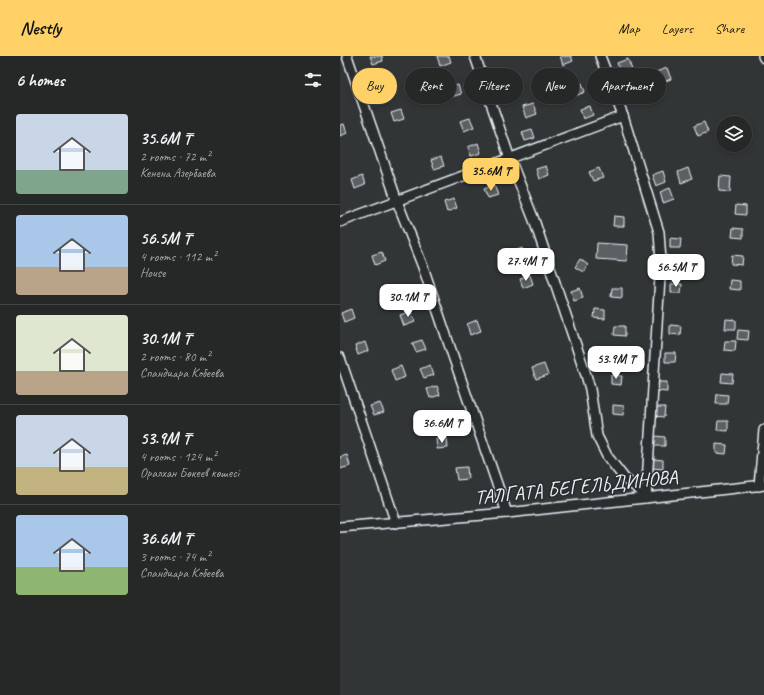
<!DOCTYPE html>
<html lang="en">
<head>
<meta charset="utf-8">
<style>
	body { margin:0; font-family:Caveat,sans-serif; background:#2e3030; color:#f1f3f6; height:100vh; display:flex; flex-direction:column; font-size:15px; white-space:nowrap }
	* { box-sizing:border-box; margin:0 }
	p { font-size:13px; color:#a4a6a8 }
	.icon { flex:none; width:22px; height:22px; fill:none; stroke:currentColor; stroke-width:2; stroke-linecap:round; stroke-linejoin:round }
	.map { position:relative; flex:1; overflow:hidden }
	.details { display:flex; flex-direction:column; background:#262828; width:340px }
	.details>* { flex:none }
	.hud { position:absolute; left:12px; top:12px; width:352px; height:36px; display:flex; gap:8px }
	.controls { position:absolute; left:376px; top:60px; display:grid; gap:8px }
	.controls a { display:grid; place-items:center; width:36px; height:36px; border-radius:50%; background:#262828; box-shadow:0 2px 6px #0003,0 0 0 1px #424445; font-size:20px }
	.price { position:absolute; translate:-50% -34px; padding:0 9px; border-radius:8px; background:#fff; color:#222; font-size:13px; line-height:26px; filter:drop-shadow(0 1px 2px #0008) }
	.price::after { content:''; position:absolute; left:50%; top:24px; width:12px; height:9px; margin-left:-6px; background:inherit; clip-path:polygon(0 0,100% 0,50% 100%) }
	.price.on { background:#ffd166; color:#111 }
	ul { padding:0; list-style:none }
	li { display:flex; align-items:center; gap:12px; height:100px; padding:0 16px }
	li+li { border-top:1px solid #424445 }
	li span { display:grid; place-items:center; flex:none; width:112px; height:80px; border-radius:4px; color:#555 }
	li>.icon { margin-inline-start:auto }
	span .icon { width:48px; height:48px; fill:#fffc; stroke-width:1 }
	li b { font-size:17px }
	h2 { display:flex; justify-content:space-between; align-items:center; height:48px; padding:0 16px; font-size:17px }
	.chip { padding:0 14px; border-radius:18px; background:#262828; box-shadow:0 2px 6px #0003,0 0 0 1px #424445; font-size:14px; line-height:36px }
	.chip.on { background:#ffd166; color:#111 }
	header { display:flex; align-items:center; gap:24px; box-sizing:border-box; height:56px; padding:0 20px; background:#ffd166; color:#111 }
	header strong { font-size:19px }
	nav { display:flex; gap:22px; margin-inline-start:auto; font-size:14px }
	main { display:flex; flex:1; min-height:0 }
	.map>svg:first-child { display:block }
</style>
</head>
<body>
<header>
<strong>Nestly</strong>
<nav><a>Map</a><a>Layers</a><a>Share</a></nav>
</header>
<main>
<section class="details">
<h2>6 homes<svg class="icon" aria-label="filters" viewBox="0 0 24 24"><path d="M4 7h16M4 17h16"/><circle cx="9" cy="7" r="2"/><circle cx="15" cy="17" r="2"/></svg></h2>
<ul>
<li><span style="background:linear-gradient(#c9d6e8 70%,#7fa58c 0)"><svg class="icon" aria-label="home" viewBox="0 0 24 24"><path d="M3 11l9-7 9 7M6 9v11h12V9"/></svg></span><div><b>35.6M ₸</b><p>2 rooms · 72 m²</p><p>Кенена Азербаева</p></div></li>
<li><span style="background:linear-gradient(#a9c7e8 65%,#b9a48a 0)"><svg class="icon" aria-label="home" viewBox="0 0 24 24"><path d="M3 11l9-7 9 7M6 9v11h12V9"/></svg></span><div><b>56.5M ₸</b><p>4 rooms · 112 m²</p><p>House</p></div></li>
<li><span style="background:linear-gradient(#dfe7d0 70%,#b9a48a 0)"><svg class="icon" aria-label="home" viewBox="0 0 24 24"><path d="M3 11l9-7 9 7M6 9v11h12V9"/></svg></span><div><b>30.1M ₸</b><p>2 rooms · 80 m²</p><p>Спандиара Кобеева</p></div></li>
<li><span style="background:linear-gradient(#c9d6e8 65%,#c2b280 0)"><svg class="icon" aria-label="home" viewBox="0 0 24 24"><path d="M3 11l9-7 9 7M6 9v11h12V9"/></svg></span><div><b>53.9M ₸</b><p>4 rooms · 124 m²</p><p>Оралхан Бөкеев көшесі</p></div></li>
<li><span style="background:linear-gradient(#a9c7e8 65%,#8fb573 0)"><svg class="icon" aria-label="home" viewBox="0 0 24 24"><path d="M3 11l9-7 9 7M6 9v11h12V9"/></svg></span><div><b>36.6M ₸</b><p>3 rooms · 74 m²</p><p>Спандиара Кобеева</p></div></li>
</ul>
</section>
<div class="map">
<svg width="424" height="639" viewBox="0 0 424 639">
	<rect width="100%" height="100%" fill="#323536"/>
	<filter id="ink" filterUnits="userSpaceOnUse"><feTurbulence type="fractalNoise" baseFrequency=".025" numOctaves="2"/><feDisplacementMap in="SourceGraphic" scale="8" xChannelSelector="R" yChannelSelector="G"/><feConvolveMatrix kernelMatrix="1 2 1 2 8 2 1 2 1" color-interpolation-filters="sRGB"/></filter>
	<g filter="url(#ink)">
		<g fill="#5c6063" stroke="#e8f1f8">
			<path d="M30 0H42L43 5 33 8Z"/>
			<path d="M97 0H109L111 6 100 10Z"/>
			<path d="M220 0H231L233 5 223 9Z"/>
			<path d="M288 3 292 14 281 18 277 7Z"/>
			<path d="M327 12 331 23 320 27 316 16Z"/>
			<path d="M296 23 299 34 289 38 285 27Z"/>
			<path d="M242 27 245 36 235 40 232 31Z"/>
			<path d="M53 28 56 38 46 41 43 32Z"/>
			<path d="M118 29 121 38 111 41 108 32Z"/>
			<path d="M193 48 197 58 186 62 182 51Z"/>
			<path d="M250 50 253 59 243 63 240 53Z"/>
			<path d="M61 54 64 63 54 66 51 57Z"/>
			<path d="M130 62 134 71 124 75 120 65Z"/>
			<path d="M364 66 368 76 358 80 354 70Z"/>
			<path d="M4 68 7 77 0 80V69Z"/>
			<path d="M192 73 195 82 185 85 182 76Z"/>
			<path d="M138 87 141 97 131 100 128 91Z"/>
			<path d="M101 101 104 110 94 113 91 104Z"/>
			<path d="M206 110 209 119 199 123 196 113Z"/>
			<path d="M259 112 263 122 253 125 249 116Z"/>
			<path d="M348 112 352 123 341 127 338 116Z"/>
			<path d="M323 115 326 126 316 130 312 119Z"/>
			<path d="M22 120 25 129 15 133 12 124Z"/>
			<path d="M380 120 391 121 390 136 379 135Z"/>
			<path d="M154 129 158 139 148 142 144 133Z"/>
			<path d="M330 132 334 143 323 147 320 136Z"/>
			<path d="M114 143 117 152 107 156 104 146Z"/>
			<path d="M396 149 406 150V159L395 158Z"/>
			<path d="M274 160 284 161V170H273Z"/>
			<path d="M393 172 403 173V182L392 181Z"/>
			<path d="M330 182 341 183 340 192H330Z"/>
			<path d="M257 187 288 189 287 205 256 203Z"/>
			<path d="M182 192 185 201 175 205 172 196Z"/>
			<path d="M42 196 45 205 35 209 32 199Z"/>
			<path d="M392 199 403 200 402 209 391 208Z"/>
			<path d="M240 203 248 209 243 216 235 211Z"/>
			<path d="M190 219 193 228 183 232 180 223Z"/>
			<path d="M390 224 400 225V234L389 233Z"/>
			<path d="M331 228H342L341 237H331Z"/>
			<path d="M240 232 243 242 234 245 231 235Z"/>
			<path d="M272 232H282V242L271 241Z"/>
			<path d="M64 235 67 244 57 248 54 239Z"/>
			<path d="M11 253 14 262 4 266 1 257Z"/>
			<path d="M255 253 265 254V263L254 262Z"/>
			<path d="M71 255 75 266 64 270 60 259Z"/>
			<path d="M386 263 396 264V273H385Z"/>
			<path d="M137 264 141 275 130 279 127 268Z"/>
			<path d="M330 269 341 270 340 279 330 278Z"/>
			<path d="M275 270H285V280L274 279Z"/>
			<path d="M398 274 409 275 408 284 397 283Z"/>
			<path d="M82 284 86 293 76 296 72 287Z"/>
			<path d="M385 285H396L395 295 384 294Z"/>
			<path d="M25 286 28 295 18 299 15 290Z"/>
			<path d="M325 297H336L335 306H325Z"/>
			<path d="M273 299 284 300 283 309H272Z"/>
			<path d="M204 308 208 319 196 323 192 312Z"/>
			<path d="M90 309 94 319 84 322 80 313Z"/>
			<path d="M61 310 65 321 55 325 51 314Z"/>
			<path d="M382 317 393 318 392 327 381 326Z"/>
			<path d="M271 319 282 320 281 329 271 328Z"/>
			<path d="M317 326H327V336L316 335Z"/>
			<path d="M97 330 100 339 90 342 87 333Z"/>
			<path d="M377 338 388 339 387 348H376Z"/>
			<path d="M40 347 44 356 34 359 30 350Z"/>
			<path d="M273 349 284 350 283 359 273 358Z"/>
			<path d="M314 351H325L324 361 314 360Z"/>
			<path d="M378 365H388V375L377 374Z"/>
			<path d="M315 380 325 381V390H314Z"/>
			<path d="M107 382 108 392 97 393 96 383Z"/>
			<path d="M376 388 387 389 386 398 376 397Z"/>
			<path d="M7 399 10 410 0 413V401Z"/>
			<path d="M313 403 323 404V413L312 412Z"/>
			<path d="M127 411 128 423 117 424 115 412Z"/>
		</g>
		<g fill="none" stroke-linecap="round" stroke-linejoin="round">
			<g stroke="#e8f1f8" stroke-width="12">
				<g id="minor">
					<path d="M7 0 57 145 83 211 112 297 167 457"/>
					<path d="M135 0 170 103 194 164 246 319 250 333 257 380 267 400 285 423 306 439"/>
					<path d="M260 0 283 60 319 176 321 206 306 442"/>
					<path d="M423 0 424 2"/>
					<path d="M0 166 283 60"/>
					<path d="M0 302 56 467"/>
					<path d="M419 430 424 374"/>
					<path d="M0 471 167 457 424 429"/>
				</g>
			</g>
			<use href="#minor" stroke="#2a2d2e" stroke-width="9"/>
		</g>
	</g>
	<g text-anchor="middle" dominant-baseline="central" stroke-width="3" stroke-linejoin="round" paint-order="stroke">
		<g font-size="20" fill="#e8f1f8" stroke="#2a2d2e">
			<text transform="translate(236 431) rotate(-6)">ТАЛГАТА БЕГЕЛЬДИНОВА</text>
		</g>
	</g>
</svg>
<div class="controls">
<a><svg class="icon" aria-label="layers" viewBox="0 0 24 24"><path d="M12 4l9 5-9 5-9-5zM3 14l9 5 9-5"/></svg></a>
</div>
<b class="price on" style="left:151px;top:136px">35.6M ₸</b>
<b class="price" style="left:186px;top:226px">27.4M ₸</b>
<b class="price" style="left:336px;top:232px">56.5M ₸</b>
<b class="price" style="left:68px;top:262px">30.1M ₸</b>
<b class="price" style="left:276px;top:324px">53.9M ₸</b>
<b class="price" style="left:102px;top:388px">36.6M ₸</b>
<div class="hud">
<a class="chip on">Buy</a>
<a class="chip">Rent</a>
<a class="chip">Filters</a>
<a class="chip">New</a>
<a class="chip">Apartment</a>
</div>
</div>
</main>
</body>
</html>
